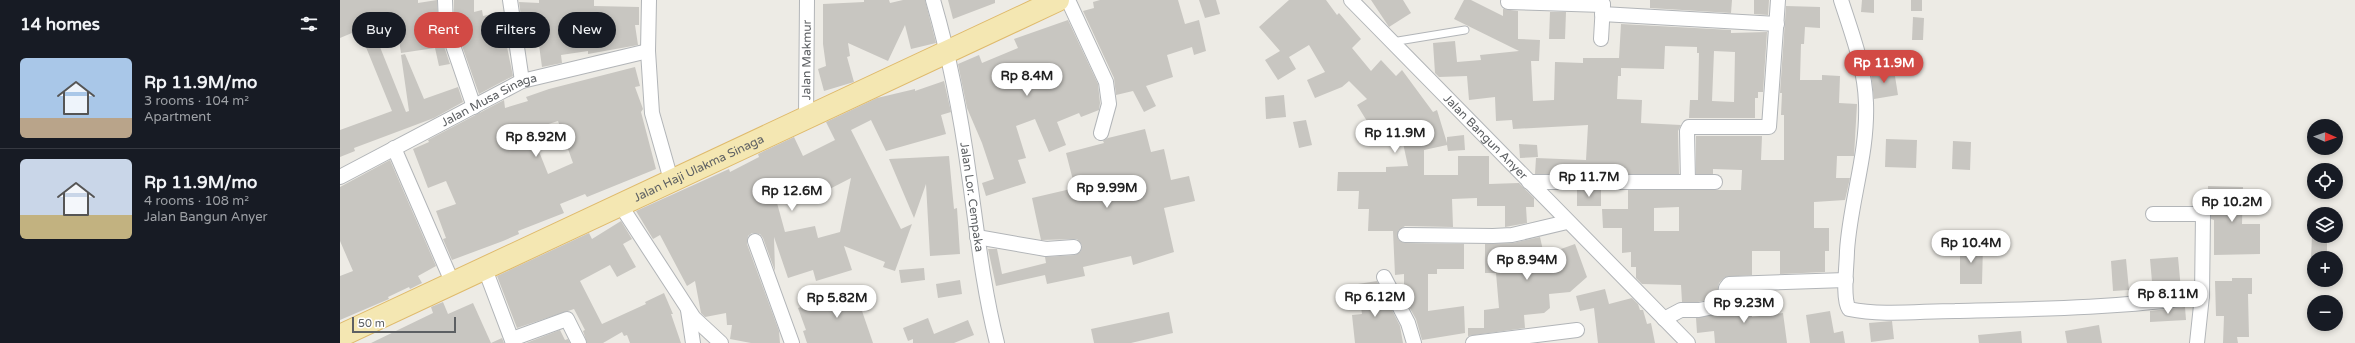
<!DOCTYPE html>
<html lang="en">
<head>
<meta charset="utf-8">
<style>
	body { margin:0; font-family:"Varela Round",sans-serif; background:#242831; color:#f1f3f6; height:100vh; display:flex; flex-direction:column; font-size:15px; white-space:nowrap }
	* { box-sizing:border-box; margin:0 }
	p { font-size:13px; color:#9ea1a6 }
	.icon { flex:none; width:22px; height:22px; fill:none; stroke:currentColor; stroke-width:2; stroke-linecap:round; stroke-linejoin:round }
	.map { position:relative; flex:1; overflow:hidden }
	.drawer { display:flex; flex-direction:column; background:#171b24; width:340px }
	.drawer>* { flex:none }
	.top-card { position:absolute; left:12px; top:12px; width:380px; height:36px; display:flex; gap:8px }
	.needle { width:26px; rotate:92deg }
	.tools { position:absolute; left:1967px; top:119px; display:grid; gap:8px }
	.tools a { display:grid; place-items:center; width:36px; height:36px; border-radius:50%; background:#171b24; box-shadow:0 2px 6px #0003; font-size:20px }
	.scale { position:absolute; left:12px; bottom:10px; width:104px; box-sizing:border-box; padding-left:4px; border:2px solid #5d6063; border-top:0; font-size:11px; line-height:14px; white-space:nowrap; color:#5d6063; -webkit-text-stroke:3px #fff; paint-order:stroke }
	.price { position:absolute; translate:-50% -34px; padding:0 9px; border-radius:14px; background:#fff; color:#222; font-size:13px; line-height:26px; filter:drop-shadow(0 1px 2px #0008) }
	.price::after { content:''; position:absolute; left:50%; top:24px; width:12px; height:9px; margin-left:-6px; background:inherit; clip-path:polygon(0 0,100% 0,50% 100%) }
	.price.current { background:#d24a45; color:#fff }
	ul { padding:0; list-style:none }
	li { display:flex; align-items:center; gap:12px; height:100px; padding:0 20px }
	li+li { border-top:1px solid #363941 }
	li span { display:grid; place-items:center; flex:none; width:112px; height:80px; border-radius:6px; color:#555 }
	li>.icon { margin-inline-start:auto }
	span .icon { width:48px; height:48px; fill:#fffc; stroke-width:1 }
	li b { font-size:17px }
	h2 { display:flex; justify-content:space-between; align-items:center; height:48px; padding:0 20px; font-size:17px }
	.pill { padding:0 14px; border-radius:18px; background:#171b24; box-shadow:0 2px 6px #0003; font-size:14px; line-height:36px }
	.pill.current { background:#d24a45; color:#fff }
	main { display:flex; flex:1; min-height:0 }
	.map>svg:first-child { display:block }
</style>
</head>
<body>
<main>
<section class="drawer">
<h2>14 homes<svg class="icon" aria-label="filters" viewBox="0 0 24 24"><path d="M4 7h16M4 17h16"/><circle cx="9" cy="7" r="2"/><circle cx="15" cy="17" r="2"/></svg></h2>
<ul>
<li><span style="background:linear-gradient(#a9c7e8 75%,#b9a48a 0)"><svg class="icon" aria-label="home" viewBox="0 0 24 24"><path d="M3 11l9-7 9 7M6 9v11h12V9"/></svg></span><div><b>Rp 11.9M/mo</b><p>3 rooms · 104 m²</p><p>Apartment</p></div></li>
<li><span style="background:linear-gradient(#c9d6e8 70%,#c2b280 0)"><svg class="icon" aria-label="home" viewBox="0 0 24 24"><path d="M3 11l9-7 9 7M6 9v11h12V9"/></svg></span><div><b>Rp 11.9M/mo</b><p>4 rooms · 108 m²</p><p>Jalan Bangun Anyer</p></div></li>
</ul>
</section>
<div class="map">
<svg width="2015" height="343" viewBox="0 0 2015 343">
	<rect width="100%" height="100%" fill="#edebe5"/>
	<g fill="#c8c6c1" fill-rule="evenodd">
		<path d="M0 0H78V3L97 0 98 28 110 64 99 66 95 48 61 53 55 14 28 17 66 112 69 111 61 55 65 54 84 99 118 87 123 102 94 118 14 148 15 151 0 157V130L52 111 19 30 0 38Z"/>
		<path d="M114 0H134V12L142 10 143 16 163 12 165 23H162L173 76 139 94 114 23Z"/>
		<path d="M199 0H254V6L299 7V25H295L298 45 248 54V51L221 55 222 63 202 67 196 23H182L179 2 199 3Z"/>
		<path d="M524 0H549L550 3 563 0H585L596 43 571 49 565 25 548 61 508 43 510 56 507 57 514 82 484 91 478 69 486 66 483 44V4L524 2Z"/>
		<path d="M608 0H655V3L613 19Z"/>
		<path d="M760 0H838L845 24 859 20 866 51 854 55 852 47 827 55 833 77 806 86 816 106 804 112 793 91 776 95 774 78 743 11 754 8 753 2Z"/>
		<path d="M859 0H876L880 14 865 18Z"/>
		<path d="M949 0H986L997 15 999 13 1021 39 1012 48 1031 71 1041 60 1056 76 1062 70 1093 112 1097 110 1107 143V137L1124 135 1125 150 1108 151 1107 145 1084 150V175H1118V156H1149V184L1179 183 1194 198V207H1186L1187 223 1165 227V206H1137V198L1112 199 1113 227 1065 226 1058 231V239L1065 243 1124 244V269H1097V274H1088V311L1124 306 1125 333 1082 340 1076 319 1064 298V274L1055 275 1053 231H1028L1029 209H1018L1019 191H997L998 172H1046V167L1068 166 1061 134 1020 138 1019 127 1030 126 1017 105 1027 99 1009 81 1002 87 975 98 967 80 985 72 969 45 949 57 956 69 938 80 925 60 940 51 919 27Z"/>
		<path d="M1031 0H1063L1071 13 1049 27Z"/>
		<path d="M1124 0H1131L1163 16V9L1178 11V39L1200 40 1199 61H1191L1193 101 1214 100 1215 62 1243 63V58H1279L1281 24 1391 30V33L1427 32 1423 92H1418V98H1415V118H1349L1350 100H1358L1359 53H1357V47L1325 46 1324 69 1281 68V76H1278L1277 99 1302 100 1301 123 1341 125 1338 131 1339 174H1288L1286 168H1261V174H1195L1196 158 1246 160 1248 125 1173 129 1172 120 1156 121 1155 97 1129 100 1127 76 1099 77 1095 73 1093 43 1115 41 1117 62 1141 60 1140 55 1179 51 1114 19ZM1374 51 1395 52 1394 102 1372 101Z"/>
		<path d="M1310 0H1392L1391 13 1310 8Z"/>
		<path d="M1414 0H1429L1428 15 1414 14Z"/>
		<path d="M1522 0H1534V13L1521 12Z"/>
		<rect x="1571" y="0" width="11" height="11"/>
		<path d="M1446 6 1480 7V28L1465 27 1464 44H1461L1460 80H1482V75L1500 76 1499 103 1517 104 1514 156H1497L1496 178H1510L1505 200 1474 202V228H1489V251H1485V272L1440 274V251H1412V275L1385 277 1379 283 1376 298 1358 302H1342L1341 285 1302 284 1296 278V267H1291V252L1282 253V228H1263L1262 209H1288V190H1401L1402 170 1373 169V174H1356V136H1422L1421 160H1444V115H1441L1442 93H1440ZM1339 207V231H1314V208Z"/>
		<path d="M1210 12H1226L1225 39H1209Z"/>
		<path d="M1573 17 1584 18 1583 40H1572Z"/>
		<path d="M728 20 758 84 760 103 759 110 741 117 739 113 717 122 726 145 709 152 695 119 676 126 686 158 678 160 686 183 646 196 642 183 654 179 642 143 627 108 618 64 639 55 642 63 678 48 674 39Z"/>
		<path d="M295 67 300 86 295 87 303 109 301 112 316 169 247 197 245 194 220 204 224 213 178 231 179 234 163 241 112 260 103 239 106 238 96 211 116 204 106 181 88 188 73 149 89 142 88 140 164 100 165 108 188 101 186 97 209 89ZM218 121 233 163 208 174 192 134 195 133 193 129Z"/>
		<path d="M1554 70 1558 95 1534 99 1531 73Z"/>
		<path d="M604 81 611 112 601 115 606 134 546 151 531 120 511 130 561 229 572 224 555 271 543 267 545 262 504 246 512 270 476 281 473 270 448 278 434 237 435 271 423 238 420 234 412 233 408 236 407 244 439 331 440 343H411L390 339 392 325H387L386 313 365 317 361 313 355 281 347 286 320 235 313 239 296 211 389 169 390 172 419 157 418 154 454 137 463 156 495 140 486 122 537 98 575 89V91ZM511 178 500 232 478 238 475 226 445 232 437 203 467 187 472 198Z"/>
		<path d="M944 95 946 117 926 119 925 97Z"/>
		<path d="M966 120 972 145 959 148 953 122Z"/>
		<path d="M805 129 811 152 824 149 831 180 849 176 855 201 824 208 834 252 793 265 791 256 743 267 745 276 707 284 705 275 656 286 648 249H657L662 274 706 263 705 257 735 255 741 251 742 246 737 239 701 240 692 198 735 188 726 153 764 143 763 141 768 138Z"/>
		<path d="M1546 139 1577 140 1576 168 1545 167Z"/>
		<path d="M1613 141 1631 142 1630 170 1612 169Z"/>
		<path d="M1179 144 1197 145 1198 157 1180 158Z"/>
		<path d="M609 156 614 209 617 208 620 254 590 256 586 184 574 218 549 159Z"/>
		<path d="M50 160 96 266 78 276 82 283 70 289 69 287 48 297 49 299 0 320V276L13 271 0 241V187Z"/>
		<path d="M1868 186 1903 187 1902 224H1920V254L1874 255V220L1871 219V210L1868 207Z"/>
		<rect x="1237" y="190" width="24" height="16"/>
		<path d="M281 221 292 239 283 244 296 267 277 277 270 265 240 281 262 324 306 304 305 302 324 293 333 314H331L341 343H290L287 335 284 336 282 332 263 343H247L243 331 245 330 234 309 177 328 157 276 249 233 252 239Z"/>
		<path d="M1972 236H1987V258H1971Z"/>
		<path d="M1200 237 1204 255 1235 244 1247 277 1230 292 1209 294 1210 308 1204 313 1184 315 1185 328 1128 336V328H1144V310L1159 308 1156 273H1145V244L1173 243Z"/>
		<path d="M1620 245H1643L1642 284H1620Z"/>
		<path d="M1838 257 1841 290 1813 293 1810 259Z"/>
		<path d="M1786 259 1789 290 1773 291 1771 261Z"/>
		<path d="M584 268 585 280 561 283 559 270Z"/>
		<path d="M1892 278H1912V294H1908L1909 337H1897L1898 343H1883L1884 316H1876L1875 281H1892Z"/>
		<path d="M620 280 622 294 598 298 596 284Z"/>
		<path d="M1037 281 1041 289 1044 309 1051 308 1060 326 1063 343H1015L1012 315 1022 314 1018 284Z"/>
		<path d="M521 286 528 309 522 311 533 343H467L463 331 466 330 458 308Z"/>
		<path d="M1265 289 1269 304 1292 298 1298 304 1300 310H1303L1307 324 1311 323 1315 343H1258L1254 308 1240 311 1236 296Z"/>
		<path d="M1394 292H1410L1412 317 1443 313 1447 343H1375L1374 331 1357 333 1356 318 1389 311Z"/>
		<path d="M103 302 108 314 133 303 151 343 162 338 164 343H31L93 313 91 307Z"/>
		<path d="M1845 307 1846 320 1810 322V311Z"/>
		<path d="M1490 311 1494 333 1503 331 1505 343H1470L1466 315Z"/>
		<path d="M829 312 833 333 791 343H754L751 329Z"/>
		<path d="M588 318 594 334 628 320 634 335 614 343H573V339L568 341 563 328Z"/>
		<path d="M1552 321 1554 339 1531 342 1529 323Z"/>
		<path d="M1759 325 1762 343H1727L1725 331Z"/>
		<path d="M220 330 225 340 228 339 230 343H186Z"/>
		<path d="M1681 331 1682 343H1639L1638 335Z"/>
	</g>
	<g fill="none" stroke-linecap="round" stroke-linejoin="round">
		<g stroke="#b2b5b8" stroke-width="9">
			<path id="lane" d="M1052 42 1125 30"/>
		</g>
		<g stroke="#b2b5b8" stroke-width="16">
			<g id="street">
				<path d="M105 0 106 25 134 107"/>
				<path d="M170 0 182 81"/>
				<path d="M309 0 308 51 312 113 331 180"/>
				<path id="s1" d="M593 0C610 58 621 116 629 175 637 231 643 288 657 343"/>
				<path d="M728 0 766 82 769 104 761 133"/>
				<path id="s2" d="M1011 0 1348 343"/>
				<path d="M1501 0C1512 34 1525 68 1526 103 1528 154 1510 202 1507 251 1507 265 1502 298 1509 309 1543 316 1581 311 1615 311 1697 309 1781 308 1862 296"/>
				<path d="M1168 2 1263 5"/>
				<path d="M1262 14 1437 24"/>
				<path d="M1261 39 1263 4"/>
				<path id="s3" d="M466 119 467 0"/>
				<path d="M54 148 113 284"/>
				<path id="s4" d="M0 177 182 81 308 51"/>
				<path d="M1189 182H1375"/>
				<path d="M1348 182 1347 131 1349 127H1429L1438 0"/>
				<path d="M281 206 354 318 381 343"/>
				<path d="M1813 214H1863L1862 296 1857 343"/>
				<path d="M1065 235 1153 236 1172 235 1227 222"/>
				<path d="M637 237 706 249 734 247"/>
				<path d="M415 241 452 343"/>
				<path d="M145 269 173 343"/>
				<path d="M1044 277 1068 323 1074 343"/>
				<path d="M348 310 353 343"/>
				<path d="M1324 319 1341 310H1359L1383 305 1386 288 1389 284 1506 280"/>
				<path d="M172 339 227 319 239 343"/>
				<path d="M1133 343 1237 330"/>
			</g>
		</g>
		<g stroke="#dfba6c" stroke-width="24">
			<g id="primary">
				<path id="s5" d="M0 336 718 0"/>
			</g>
		</g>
		<use href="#lane" stroke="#fff" stroke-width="7"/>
		<use href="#street" stroke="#fff" stroke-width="14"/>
		<use href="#primary" stroke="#f4e7b2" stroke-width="22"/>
	</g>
	<g text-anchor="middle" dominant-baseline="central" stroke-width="3" stroke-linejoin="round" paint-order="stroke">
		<g font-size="12" fill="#5d6063" stroke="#fff">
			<text stroke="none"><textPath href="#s3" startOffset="59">Jalan Makmur</textPath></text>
			<text stroke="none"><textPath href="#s4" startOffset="168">Jalan Musa Sinaga</textPath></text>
			<text stroke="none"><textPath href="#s2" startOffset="192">Jalan Bangun Anyer</textPath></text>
			<text stroke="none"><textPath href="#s5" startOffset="396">Jalan Haji Ulakma Sinaga</textPath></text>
			<text stroke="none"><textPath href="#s1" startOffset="201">Jalan Lor. Cempaka</textPath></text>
		</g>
	</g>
</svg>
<div class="tools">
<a><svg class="needle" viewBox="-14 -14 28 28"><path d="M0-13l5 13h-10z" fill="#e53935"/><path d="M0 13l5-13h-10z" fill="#9ea1a6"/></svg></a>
<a><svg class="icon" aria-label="locate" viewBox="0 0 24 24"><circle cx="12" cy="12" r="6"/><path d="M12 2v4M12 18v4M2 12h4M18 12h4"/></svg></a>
<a><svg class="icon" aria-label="layers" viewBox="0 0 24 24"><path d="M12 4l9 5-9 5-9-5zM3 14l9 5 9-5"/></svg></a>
<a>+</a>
<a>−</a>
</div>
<div class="scale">50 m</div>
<b class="price current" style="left:1544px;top:84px">Rp 11.9M</b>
<b class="price" style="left:687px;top:97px">Rp 8.4M</b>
<b class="price" style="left:1055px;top:154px">Rp 11.9M</b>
<b class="price" style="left:196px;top:158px">Rp 8.92M</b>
<b class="price" style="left:1249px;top:198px">Rp 11.7M</b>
<b class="price" style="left:767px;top:209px">Rp 9.99M</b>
<b class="price" style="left:452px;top:212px">Rp 12.6M</b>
<b class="price" style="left:1892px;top:223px">Rp 10.2M</b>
<b class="price" style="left:1631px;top:264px">Rp 10.4M</b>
<b class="price" style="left:1187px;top:281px">Rp 8.94M</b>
<b class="price" style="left:1828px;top:315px">Rp 8.11M</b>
<b class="price" style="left:1035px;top:318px">Rp 6.12M</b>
<b class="price" style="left:497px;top:319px">Rp 5.82M</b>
<b class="price" style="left:1404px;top:324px">Rp 9.23M</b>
<div class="top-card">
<a class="pill">Buy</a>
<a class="pill current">Rent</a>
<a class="pill">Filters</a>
<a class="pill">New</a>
</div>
</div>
</main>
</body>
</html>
